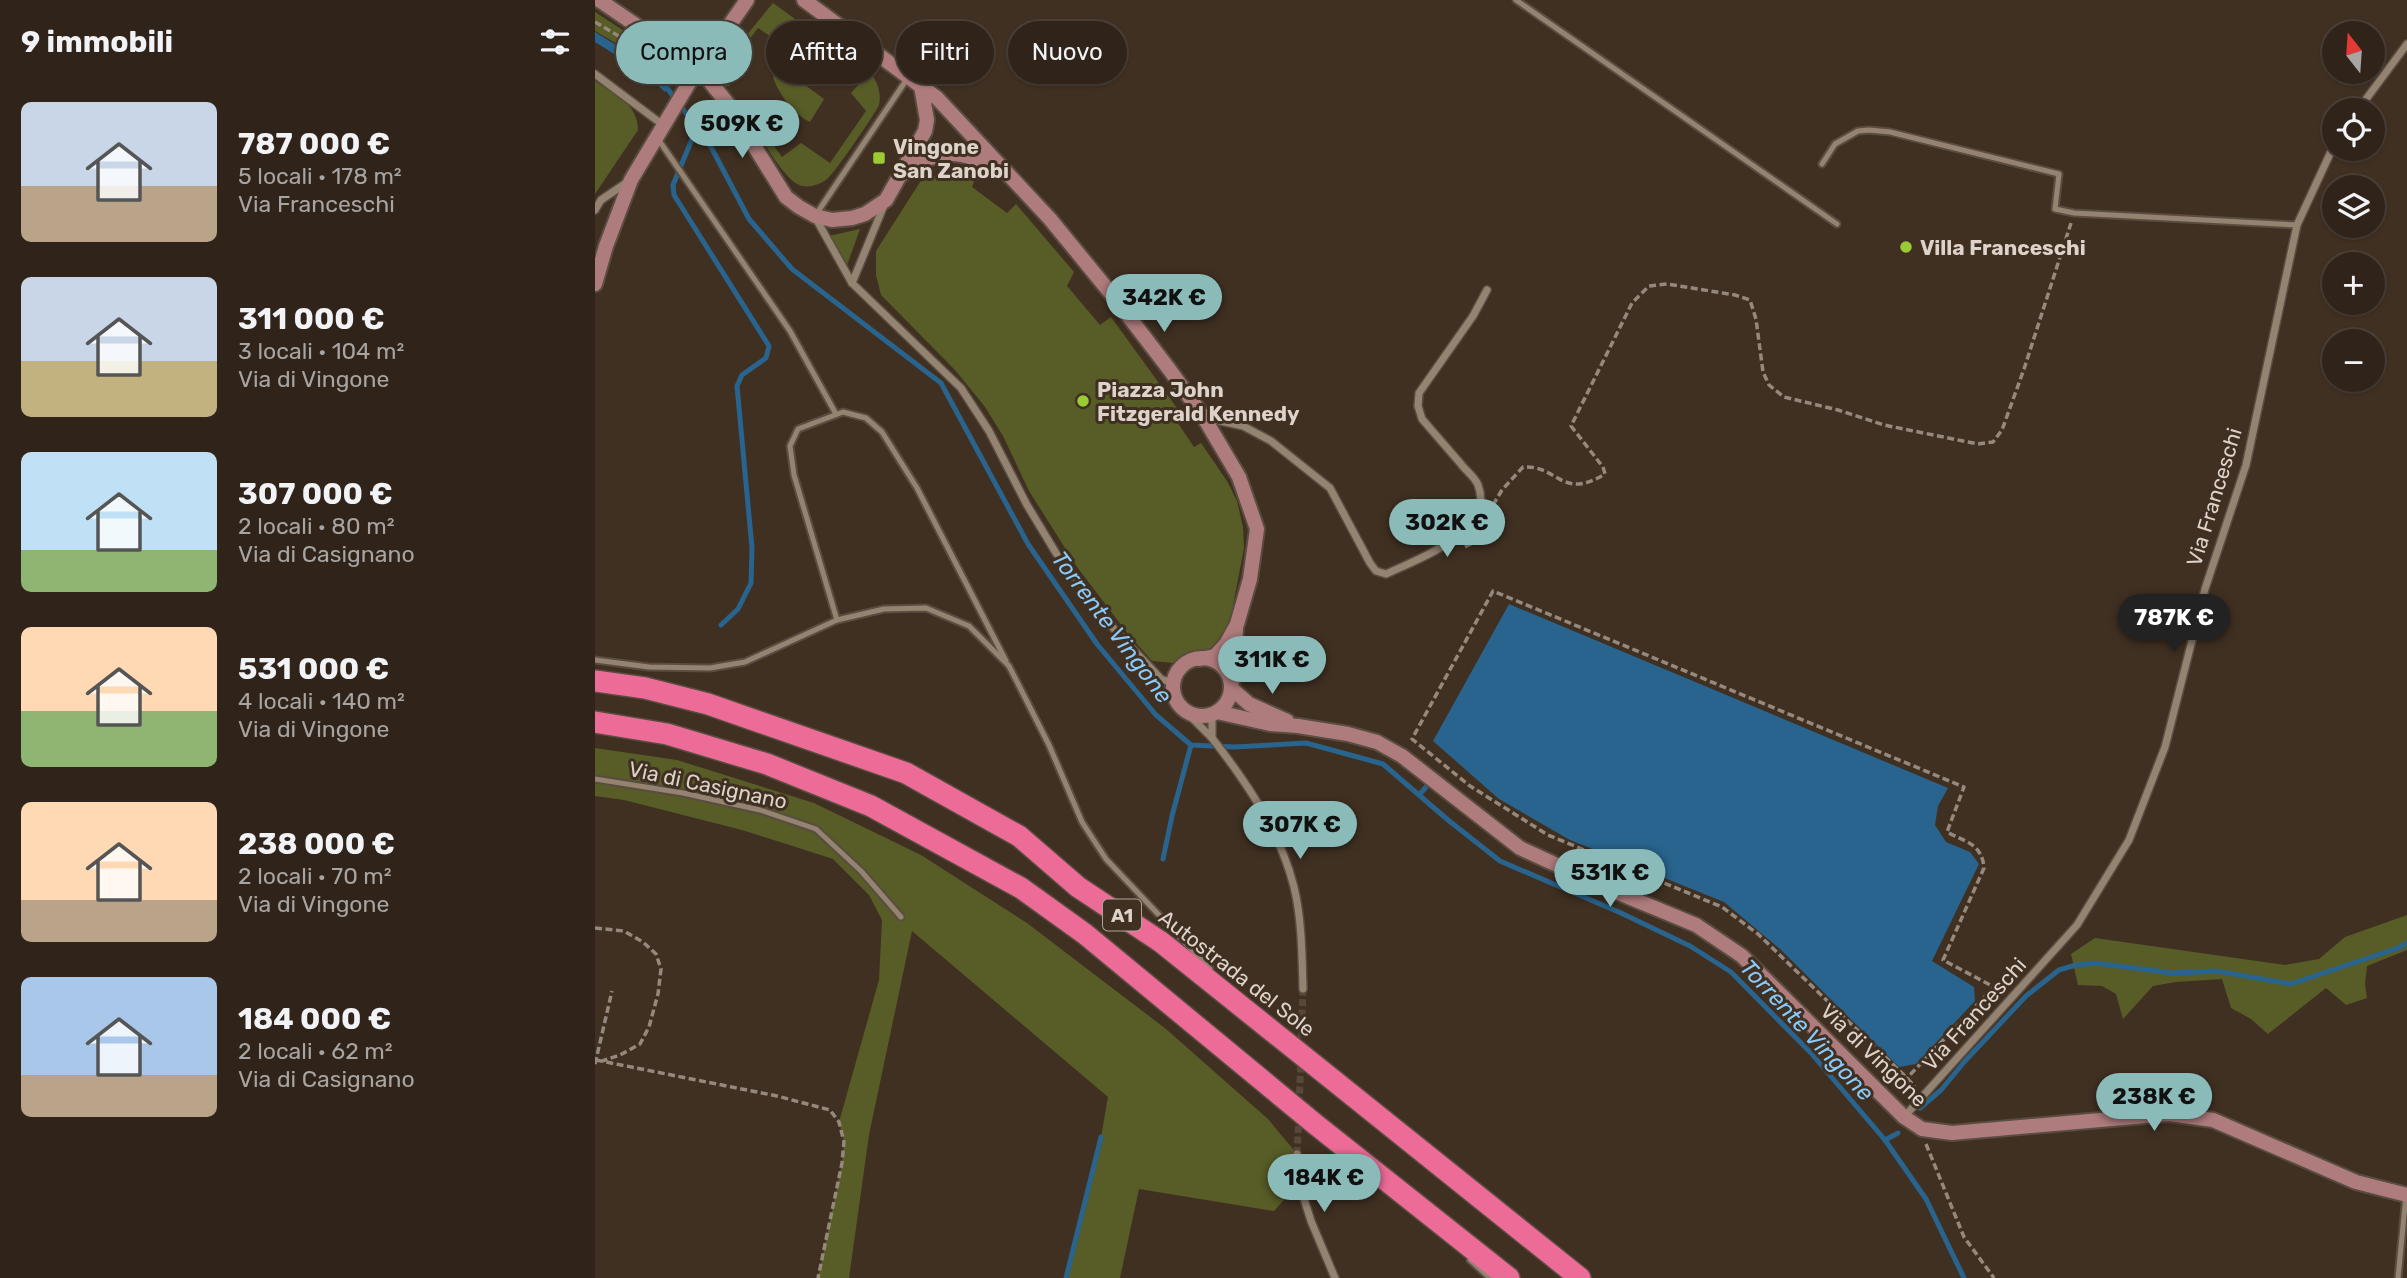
<!DOCTYPE html>
<html lang="it">
<head>
<meta charset="utf-8">
<style>
	body { margin:0; font-family:Rubik,sans-serif; background:#382c23; color:#f1f3f6; height:100vh; display:flex; flex-direction:column; font-size:26px; white-space:nowrap }
	* { box-sizing:border-box; margin:0 }
	p { font-size:23px; color:#a8a4a2 }
	.icon { flex:none; width:38px; height:38px; fill:none; stroke:currentColor; stroke-width:2; stroke-linecap:round; stroke-linejoin:round }
	.map { position:relative; flex:1; overflow:hidden }
	.details { display:flex; flex-direction:column; background:#30241a; width:595px }
	.details>* { flex:none }
	.top-card { position:absolute; left:21px; top:21px; width:665px; height:63px; display:flex; gap:14px }
	.needle { width:46px; rotate:343deg }
	.tools { position:absolute; left:1727px; top:21px; display:grid; gap:14px }
	.tools a { display:grid; place-items:center; width:63px; height:63px; border-radius:50%; background:#30241a; box-shadow:0 2px 5px #0004,0 0 0 2px #4b4139; font-size:35px }
	.price { position:absolute; translate:-50% -60px; padding:0 16px; border-radius:24px; background:#8bbbb9; color:#111; font-size:23px; line-height:46px; filter:drop-shadow(0 2px 4px #0008) }
	.price::after { content:''; position:absolute; left:50%; top:42px; width:21px; height:16px; margin-left:-10px; background:inherit; clip-path:polygon(0 0,100% 0,50% 100%) }
	.price.on { background:#222; color:#fff }
	ul { padding:0; list-style:none }
	li { display:flex; align-items:center; gap:21px; height:175px; padding:0 21px }
	li span { display:grid; place-items:center; flex:none; width:196px; height:140px; border-radius:10px; color:#555 }
	li>.icon { margin-inline-start:auto }
	span .icon { width:84px; height:84px; fill:#fffc; stroke-width:1 }
	li b { font-size:30px }
	h2 { display:flex; justify-content:space-between; align-items:center; height:84px; padding:0 21px; font-size:30px }
	.chip { padding:0 24px; border-radius:32px; background:#30241a; box-shadow:0 2px 5px #0004,0 0 0 2px #4b4139; font-size:24px; line-height:63px }
	.chip.on { background:#8bbbb9; color:#111 }
	main { display:flex; flex:1; min-height:0 }
	.map>svg:first-child { display:block }
</style>
</head>
<body>
<main>
<section class="details">
<h2>9 immobili<svg class="icon" aria-label="filters" viewBox="0 0 24 24"><path d="M4 7h16M4 17h16"/><circle cx="9" cy="7" r="2"/><circle cx="15" cy="17" r="2"/></svg></h2>
<ul>
<li><span style="background:linear-gradient(#c9d6e8 60%,#b9a48a 0)"><svg class="icon" aria-label="home" viewBox="0 0 24 24"><path d="M3 11l9-7 9 7M6 9v11h12V9"/></svg></span><div><b>787 000 €</b><p>5 locali · 178 m²</p><p>Via Franceschi</p></div></li>
<li><span style="background:linear-gradient(#c9d6e8 60%,#c2b280 0)"><svg class="icon" aria-label="home" viewBox="0 0 24 24"><path d="M3 11l9-7 9 7M6 9v11h12V9"/></svg></span><div><b>311 000 €</b><p>3 locali · 104 m²</p><p>Via di Vingone</p></div></li>
<li><span style="background:linear-gradient(#bfe0f5 70%,#8fb573 0)"><svg class="icon" aria-label="home" viewBox="0 0 24 24"><path d="M3 11l9-7 9 7M6 9v11h12V9"/></svg></span><div><b>307 000 €</b><p>2 locali · 80 m²</p><p>Via di Casignano</p></div></li>
<li><span style="background:linear-gradient(#ffd9b3 60%,#8fb573 0)"><svg class="icon" aria-label="home" viewBox="0 0 24 24"><path d="M3 11l9-7 9 7M6 9v11h12V9"/></svg></span><div><b>531 000 €</b><p>4 locali · 140 m²</p><p>Via di Vingone</p></div></li>
<li><span style="background:linear-gradient(#ffd9b3 70%,#b9a48a 0)"><svg class="icon" aria-label="home" viewBox="0 0 24 24"><path d="M3 11l9-7 9 7M6 9v11h12V9"/></svg></span><div><b>238 000 €</b><p>2 locali · 70 m²</p><p>Via di Vingone</p></div></li>
<li><span style="background:linear-gradient(#a9c7e8 70%,#b9a48a 0)"><svg class="icon" aria-label="home" viewBox="0 0 24 24"><path d="M3 11l9-7 9 7M6 9v11h12V9"/></svg></span><div><b>184 000 €</b><p>2 locali · 62 m²</p><p>Via di Casignano</p></div></li>
</ul>
</section>
<div class="map">
<svg width="1812" height="1278" viewBox="0 0 1812 1278">
	<rect width="100%" height="100%" fill="#403022"/>
	<g fill="#585c26">
		<path d="M178 3 259 62H266C277 72 288 88 284 105 282 111 241 171 234 177 228 184 213 189 204 185 189 178 170 144 160 130V125L166 127 187 157 206 143 235 163 271 111 256 93 266 82 185 24 175 36 163 28 128 73 135 86C125 88 121 81 121 72Z"/>
		<path d="M0 12 86 68 80 78 0 31Z"/>
		<path d="M183 71H191L229 99 215 122C199 115 183 93 178 77Z"/>
		<path d="M0 81C20 94 43 104 43 130L0 194Z"/>
		<path d="M356 169 381 176 377 187 412 213 421 204 479 272 472 286 505 325 516 317 582 408 576 413 599 447 606 443 632 481 642 501 648 527 649 548 636 616 623 645 614 649 592 653 578 663 557 661 533 634 482 567 434 491 408 436 390 407 360 370 286 295 281 275V251L325 182Z"/>
		<path d="M265 229 251 268 229 237Z"/>
		<path d="M0 748 82 760 219 803 326 855 432 923 571 1029 673 1119 702 1154 704 1183 679 1211 544 1189 525 1278H471L506 1137 513 1097 317 931 274 1135 254 1278H223L247 1163 249 1142 244 1122 284 980 287 920 274 895 238 859 147 830 29 800 0 796Z"/>
		<path d="M1812 915V950L1772 966 1770 984 1772 998 1751 1005 1731 988 1673 1034 1656 1019 1636 1008 1627 979 1581 982 1558 986 1528 1019 1521 994 1507 986 1483 985 1476 954 1500 938 1690 965 1724 959 1750 937Z"/>
	</g>
	<g fill="#28648d">
		<path d="M0 32 63 71 76 83 70 92 48 72 0 42Z"/>
		<path d="M914 604 1353 788 1343 806 1340 825 1351 842 1375 852 1384 864 1337 961 1379 987 1380 1001 1321 1064 1304 1067 1185 949 1129 902 975 840 904 799 838 741Z"/>
	</g>
	<g fill="none" stroke-linecap="round" stroke-linejoin="round">
		<g stroke="#28648d" stroke-width="5">
			<path d="M69 84 115 145 154 219 197 269 346 383 433 544 502 644 561 715 596 745 639 747 711 743 788 764 853 820 905 861 1026 913 1095 946 1136 972 1216 1053 1290 1140 1331 1199 1369 1278"/>
			<path d="M102 127 78 185 79 195 174 346 171 358 147 375 142 386 157 548 156 583 143 609 126 625"/>
			<path d="M824 795 831 787"/>
			<path d="M568 859 577 816 596 745"/>
			<path d="M1325 1108 1346 1090 1370 1061 1431 996 1464 970 1481 965 1500 963 1577 973 1621 971 1696 984 1803 948 1812 943"/>
			<path d="M1290 1140 1303 1133"/>
			<path d="M471 1278 506 1137"/>
		</g>
		<g stroke="#58483b" stroke-width="7" stroke-dasharray="7 3.5" stroke-linecap="butt">
			<path d="M706 1048 708 989"/>
			<path d="M704 1104 706 1060"/>
			<path d="M702 1154 704 1116"/>
		</g>
		<g stroke="#594c40" stroke-width="9">
			<g id="lane">
				<path d="M921 0 1242 224"/>
				<path d="M63 139 195 331 241 414"/>
				<path d="M1227 164 1240 144 1263 131 1274 130 1295 132 1464 174 1460 209 1479 213 1702 225"/>
				<path d="M222 213 312 79"/>
				<path d="M242 620 199 475 195 446 203 429 248 412 271 418 287 432 322 488 411 661"/>
				<path d="M0 660 54 667 115 668 150 662 242 620 289 609 331 608 374 626 414 666 454 745 487 822 511 859 615 969"/>
				<path d="M0 779 88 793 165 810 221 829 266 871 306 917"/>
				<path d="M875 1260 895 1278"/>
				<path d="M1803 1278 1811 1195"/>
			</g>
		</g>
		<g stroke="#594c40" stroke-width="10">
			<g id="street">
				<path d="M0 74 68 125"/>
				<path d="M1763 110 1812 44"/>
				<path d="M0 210 6 200 34 181"/>
				<path d="M220 217 257 283 366 388 394 431 432 505 461 553 519 629 566 679 578 683"/>
				<path d="M257 283 290 203"/>
				<path d="M608 417 648 426 676 441 735 488 775 563 781 571 791 574C823 559 901 531 883 485 880 477 871 471 866 464 853 449 840 434 827 419L823 406 824 393 878 316 892 290"/>
				<path d="M591 712 617 738V715"/>
				<path d="M617 738C652 783 685 831 699 887 707 920 707 956 708 989"/>
				<path d="M1309 1117 1482 925 1534 840 1570 747 1610 589 1651 465 1702 225 1740 143"/>
				<path d="M702 1154 704 1183 716 1221 740 1278"/>
			</g>
		</g>
		<g stroke="#594c40" stroke-width="18">
			<g id="secondary">
				<path d="M4 0 104 68 133 104 191 197 204 207 220 216 237 220 257 218 270 214 291 200 330 131 332 120 326 86"/>
				<path d="M209 0 342 98 455 219 518 296 574 369 608 416 644 477 662 529 655 579 642 624 631 644 620 656 605 659"/>
				<path d="M310 173C343 147 369 149 403 171"/>
				<path d="M0 284 11 246 36 180 94 83 152 0"/>
				<circle cx="607" cy="687" r="29"/>
				<path d="M637 682 641 629"/>
				<path d="M636 688 654 704 692 721"/>
				<path d="M622 712 675 724 703 726 753 734 782 742 807 756 925 848 1014 889 1101 925 1147 956 1309 1117 1327 1129 1357 1133 1574 1114 1618 1120 1761 1182 1812 1195"/>
			</g>
		</g>
		<g stroke="#594c40" stroke-width="24">
			<g id="highway">
				<path d="M0 681 50 688 113 704 311 773 424 836 483 887 566 942 985 1278"/>
				<path d="M0 722 72 734 172 764 276 806 426 888 490 934 720 1124 914 1278"/>
			</g>
		</g>
		<g stroke="#95887d" stroke-width="3.5" stroke-dasharray="7 3.5" stroke-linecap="butt">
			<path d="M0 22 44 48"/>
			<path d="M898 505 907 490 928 467C964 465 966 501 1010 474L1008 467 976 426 1037 303 1054 286 1072 284 1140 295 1155 300 1161 319 1168 372 1174 385 1189 397 1243 410 1289 425 1383 444 1398 442 1407 430 1429 369 1476 223"/>
			<path d="M870 547 883 540 885 531"/>
			<path d="M0 928 29 931 48 942 61 954 66 969 63 994 54 1027 45 1044 25 1055 7 1061"/>
			<path d="M1 1060 182 1096 235 1110 244 1122 249 1142 247 1163 223 1278"/>
			<path d="M0 1064 17 991"/>
			<path d="M1301 1090 1312 1078 1399 987 1348 960 1389 868C1387 844 1371 842 1352 832L1369 787 898 591 817 739 875 786 953 835 1127 907 1163 934 1312 1078 1320 1087"/>
			<path d="M1331 1144 1369 1237 1399 1278"/>
		</g>
		<use href="#lane" stroke="#958372" stroke-width="5"/>
		<use href="#street" stroke="#958372" stroke-width="7"/>
		<use href="#secondary" stroke="#af7c7d" stroke-width="14"/>
		<use href="#highway" stroke="#ec6c97" stroke-width="21"/>
	</g>
	<g fill="#9bcb33" stroke="#403022" stroke-width="2.5">
		<rect x="277" y="151" width="14" height="14" rx="3.5"/>
		<circle cx="1311" cy="247" r="7"/>
		<circle cx="488" cy="401" r="7"/>
	</g>
	<g text-anchor="middle" dominant-baseline="central" stroke-width="6" stroke-linejoin="round" paint-order="stroke">
		<rect fill="#403022" stroke="#aea298" stroke-width="2" x="508" y="899.5" width="38" height="31" rx="5"/>
		<g font-size="19" font-weight="bold" fill="#ddd3ca">
			<text x="527" y="915">A1</text>
		</g>
		<g font-size="21" font-weight="bold" fill="#ddd3ca" stroke="#403022" text-anchor="start">
			<text x="298" y="146">Vingone<tspan x="298" dy="24">San Zanobi</tspan></text>
			<text x="1325" y="247">Villa Franceschi</text>
			<text x="502" y="389">Piazza John<tspan x="502" dy="24">Fitzgerald Kennedy</tspan></text>
		</g>
		<g font-size="21" fill="#ddd3ca" stroke="#403022">
			<text transform="translate(1619 497) rotate(-73)">Via Franceschi</text>
			<text transform="translate(113 785) rotate(12)">Via di Casignano</text>
			<text transform="translate(642 973) rotate(38)">Autostrada del Sole</text>
			<text transform="translate(1379 1014) rotate(-48)">Via Franceschi</text>
			<text transform="translate(1279 1055) rotate(44)">Via di Vingone</text>
		</g>
		<g font-size="23" font-style="italic" fill="#88cafb" stroke="#403022">
			<text transform="translate(517 627) rotate(53)">Torrente Vingone</text>
			<text transform="translate(1212 1030) rotate(47)">Torrente Vingone</text>
		</g>
	</g>
</svg>
<div class="tools">
<a><svg class="needle" viewBox="-14 -14 28 28"><path d="M0-13l5 13h-10z" fill="#e53935"/><path d="M0 13l5-13h-10z" fill="#a8a4a2"/></svg></a>
<a><svg class="icon" aria-label="locate" viewBox="0 0 24 24"><circle cx="12" cy="12" r="6"/><path d="M12 2v4M12 18v4M2 12h4M18 12h4"/></svg></a>
<a><svg class="icon" aria-label="layers" viewBox="0 0 24 24"><path d="M12 4l9 5-9 5-9-5zM3 14l9 5 9-5"/></svg></a>
<a>+</a>
<a>−</a>
</div>
<b class="price" style="left:147px;top:160px">509K €</b>
<b class="price" style="left:569px;top:334px">342K €</b>
<b class="price" style="left:852px;top:559px">302K €</b>
<b class="price on" style="left:1579px;top:654px">787K €</b>
<b class="price" style="left:677px;top:696px">311K €</b>
<b class="price" style="left:705px;top:861px">307K €</b>
<b class="price" style="left:1015px;top:909px">531K €</b>
<b class="price" style="left:1559px;top:1133px">238K €</b>
<b class="price" style="left:729px;top:1214px">184K €</b>
<div class="top-card">
<a class="chip on">Compra</a>
<a class="chip">Affitta</a>
<a class="chip">Filtri</a>
<a class="chip">Nuovo</a>
</div>
</div>
</main>
</body>
</html>
